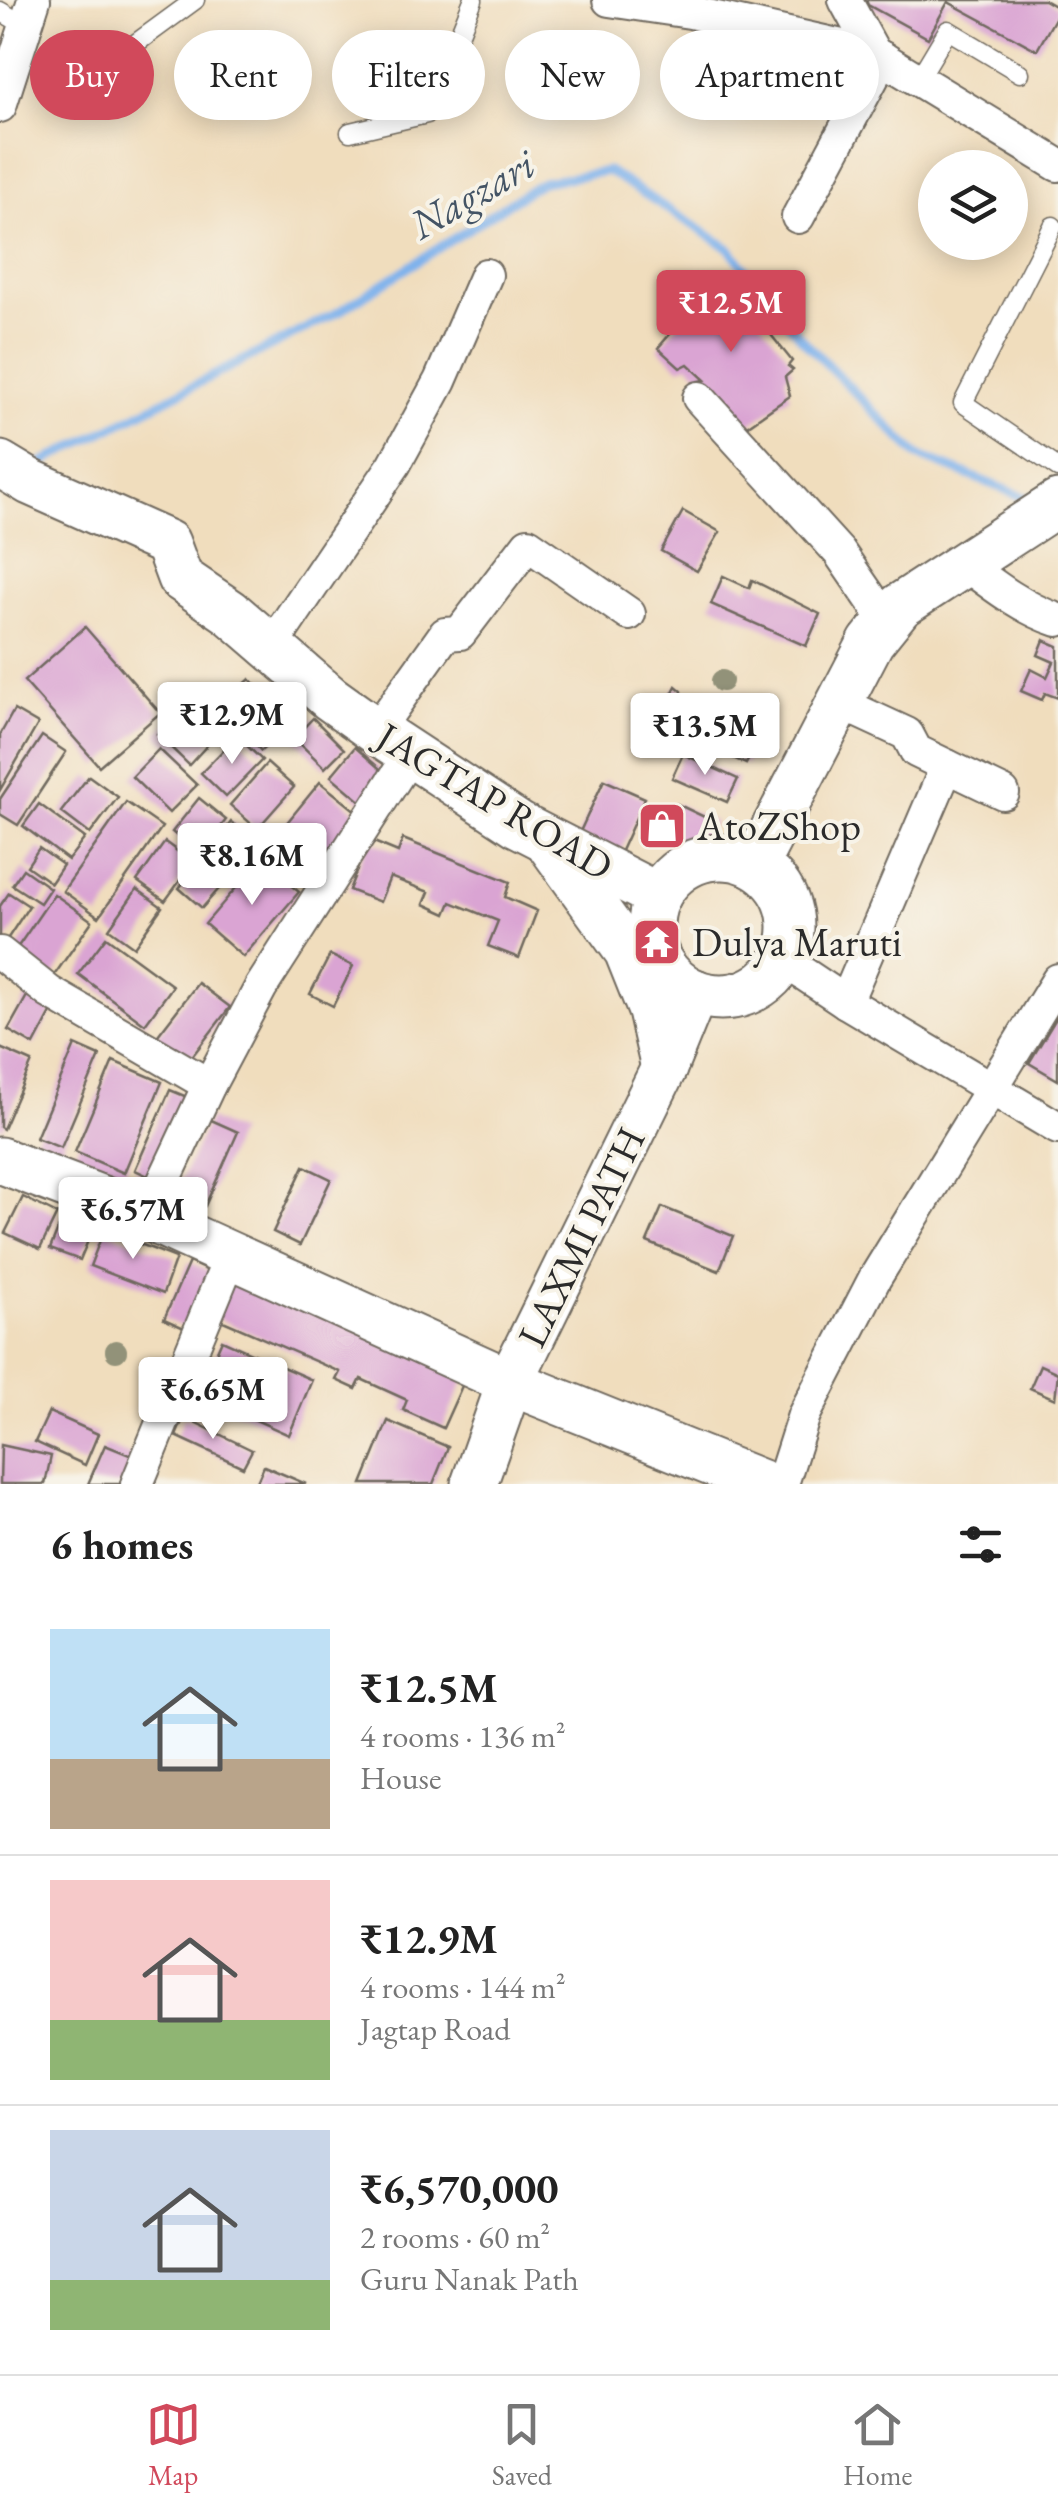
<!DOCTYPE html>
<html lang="en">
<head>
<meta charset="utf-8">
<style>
	body { margin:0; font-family:"EB Garamond",serif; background:#f6f6f6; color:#222; height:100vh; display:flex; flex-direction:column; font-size:38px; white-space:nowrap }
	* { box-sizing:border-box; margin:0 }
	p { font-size:32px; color:#767676 }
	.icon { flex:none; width:55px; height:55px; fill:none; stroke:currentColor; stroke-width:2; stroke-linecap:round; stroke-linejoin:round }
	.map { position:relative; height:1484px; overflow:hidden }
	.drawer { display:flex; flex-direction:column; background:#fff; flex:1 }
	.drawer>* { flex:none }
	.top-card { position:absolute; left:30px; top:30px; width:1000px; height:90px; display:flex; gap:20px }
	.tools { position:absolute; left:918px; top:150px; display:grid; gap:20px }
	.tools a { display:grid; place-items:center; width:110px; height:110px; border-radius:50%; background:#fff; box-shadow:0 5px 25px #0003; font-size:50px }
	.price { position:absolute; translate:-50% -85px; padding:0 22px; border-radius:10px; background:#fff; color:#222; font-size:32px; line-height:65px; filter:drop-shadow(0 2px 5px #0008) }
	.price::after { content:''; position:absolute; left:50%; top:60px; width:30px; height:22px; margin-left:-15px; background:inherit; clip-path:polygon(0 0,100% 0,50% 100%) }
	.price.selected { background:#d1495b; color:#fff }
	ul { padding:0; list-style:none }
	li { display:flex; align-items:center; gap:30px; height:250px; padding:0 50px }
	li+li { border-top:2px solid #e0e0e0 }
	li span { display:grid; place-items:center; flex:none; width:280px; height:200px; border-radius:0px; color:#555 }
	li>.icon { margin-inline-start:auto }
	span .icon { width:120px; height:120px; fill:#fffc; stroke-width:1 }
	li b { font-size:42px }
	h2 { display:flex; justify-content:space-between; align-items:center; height:120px; padding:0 50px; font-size:42px }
	.tag { padding:0 35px; border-radius:45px; background:#fff; box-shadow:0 5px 25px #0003; font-size:35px; line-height:90px }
	.tag.selected { background:#d1495b; color:#fff }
	.menu { display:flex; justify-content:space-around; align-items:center; height:140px; border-top:2px solid #e0e0e0; background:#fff; font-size:28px; color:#767676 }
	.menu a { display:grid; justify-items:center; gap:5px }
	.menu .selected { color:#d1495b }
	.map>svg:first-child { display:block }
</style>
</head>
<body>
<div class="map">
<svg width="1058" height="1484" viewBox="0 0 1058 1484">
	<rect width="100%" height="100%" fill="#f7f3e8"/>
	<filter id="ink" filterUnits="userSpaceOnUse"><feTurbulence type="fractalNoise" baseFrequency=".01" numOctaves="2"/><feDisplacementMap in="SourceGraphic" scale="20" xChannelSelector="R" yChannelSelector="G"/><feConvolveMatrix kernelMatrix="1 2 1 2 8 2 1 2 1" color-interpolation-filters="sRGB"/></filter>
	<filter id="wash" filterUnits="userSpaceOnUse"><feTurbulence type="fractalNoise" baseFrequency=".0048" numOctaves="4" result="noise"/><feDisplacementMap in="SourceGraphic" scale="40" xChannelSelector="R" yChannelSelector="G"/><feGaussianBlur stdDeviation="2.25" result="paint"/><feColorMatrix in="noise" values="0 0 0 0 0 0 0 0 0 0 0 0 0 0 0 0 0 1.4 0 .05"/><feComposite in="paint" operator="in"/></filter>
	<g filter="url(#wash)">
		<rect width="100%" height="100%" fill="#f0ddbd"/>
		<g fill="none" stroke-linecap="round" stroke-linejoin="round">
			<path stroke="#7fb2ec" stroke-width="9" d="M34 467 340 311 542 182 608 171 729 248 800 337 917 455 1034 501"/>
		</g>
		<g id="blocks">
			<g fill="#daa4d3">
				<path d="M866 0H1044L1058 8V13L1037 50 948 2 928 38 868 5Z"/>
				<path d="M711 287 735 290 792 361 788 366 793 370 785 377 790 396 744 428 699 381 705 380 688 364 680 368 658 348Z"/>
				<path d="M683 511 720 532 697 571 661 551Z"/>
				<path d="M723 576 749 588 752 580 820 614 806 646 711 604Z"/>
				<path d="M85 627 160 713 99 766 24 681Z"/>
				<path d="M1044 640 1058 646V698L1045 693 1042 700 1021 691 1031 669 1047 677 1054 662 1038 655Z"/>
				<path d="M250 679 290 725 261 751 221 705Z"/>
				<path d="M676 686 682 691V699L720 717 726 708 765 728 746 764 712 748 716 739H710L707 746 687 739 694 724 691 723 685 732H681L687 719H683L677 729 670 726 673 718 662 714Z"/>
				<path d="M14 710 38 724 0 790V735Z"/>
				<path d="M180 711 211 741 189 765 157 734Z"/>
				<path d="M313 718 344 749 325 768 294 738Z"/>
				<path d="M42 736 66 752 18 825 0 814V799Z"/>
				<path d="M237 736 262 760 226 797 201 773Z"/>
				<path d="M355 747 387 775 363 803 331 776Z"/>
				<path d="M159 749 197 785 169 813 132 777Z"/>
				<path d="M683 754 738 779 727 802 672 778Z"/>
				<path d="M267 763 294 787 257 829 230 805Z"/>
				<path d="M89 776 118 797 90 834 61 812Z"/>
				<path d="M604 780 645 798 619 855 578 836Z"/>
				<path d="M320 782 362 816 309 881 267 847Z"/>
				<path d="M199 798 226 820 199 854 172 832Z"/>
				<path d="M126 802 162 827 99 917 63 891Z"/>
				<path d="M39 804 85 838 68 860 23 826Z"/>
				<path d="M677 804 715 822 701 838 681 848 663 836Z"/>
				<path d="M231 822 256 840 240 861 216 843Z"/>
				<path d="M403 839 510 882 505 897 537 911 519 958 488 946 498 921 451 902 446 914 424 904 429 892 390 877 380 902 349 890 369 840 398 852Z"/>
				<path d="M165 842 193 863 165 901 137 881Z"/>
				<path d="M39 848 63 865 51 883 27 866Z"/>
				<path d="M260 860 299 892 243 957 205 924Z"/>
				<path d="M202 861 226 881 202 908 179 888Z"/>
				<path d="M23 869 50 888 40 903 12 885Z"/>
				<path d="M137 889 162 907 134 947 109 929Z"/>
				<path d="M9 893 29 906 4 944 0 941V906Z"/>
				<path d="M54 894 92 921 53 977 15 951Z"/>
				<path d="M106 937 173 986 145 1024 78 974Z"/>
				<path d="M330 955 353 966 333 1006 310 994Z"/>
				<path d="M198 983 230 1007 187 1063 155 1039Z"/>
				<path d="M27 996 52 1011 34 1045 8 1030Z"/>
				<path d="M1058 1015V1080L1029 1063Z"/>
				<path d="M75 1045 100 1056 61 1148 36 1138Z"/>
				<path d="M0 1048 32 1062 3 1129 0 1127Z"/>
				<path d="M113 1061 162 1082 124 1173 75 1152Z"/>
				<path d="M170 1090 187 1097 152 1178 135 1170Z"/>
				<path d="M209 1119 238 1132 205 1206 175 1193Z"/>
				<path d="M304 1166 331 1179 300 1245 273 1232Z"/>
				<path d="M23 1197 57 1214 40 1249 5 1233Z"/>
				<path d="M662 1207 733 1236 719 1271 647 1242Z"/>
				<path d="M64 1214 94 1226 80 1260 50 1249Z"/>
				<path d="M104 1230 176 1258 163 1294 90 1266Z"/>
				<path d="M189 1262 217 1275 193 1332 164 1319Z"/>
				<path d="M234 1273 466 1377 443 1428 403 1410 407 1400 361 1379 356 1389 336 1380 340 1372 214 1317Z"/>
				<path d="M222 1340 312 1380 289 1435 198 1394Z"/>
				<path d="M1040 1365 1058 1373 1055 1399 1030 1388Z"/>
				<path d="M49 1412 98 1434 85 1465 35 1442Z"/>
				<path d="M184 1417 252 1450 243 1467 176 1436Z"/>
				<path d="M388 1421 448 1447 433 1484H362Z"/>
				<path d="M1 1445 51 1456 45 1484H0Z"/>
				<path d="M105 1445 137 1458 126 1484H88Z"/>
				<path d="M264 1466 306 1484H256Z"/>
			</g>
		</g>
	</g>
	<g filter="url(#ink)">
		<use href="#blocks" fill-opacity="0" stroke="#70695e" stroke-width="2.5"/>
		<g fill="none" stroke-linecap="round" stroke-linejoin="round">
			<g stroke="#70695e" stroke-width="21">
				<g id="lane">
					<path d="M0 11 26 26"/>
					<path d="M113 60 195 0"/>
					<path d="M918 80 948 30 1020 73"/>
					<path d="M350 132 427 114 473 0"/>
					<path d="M1053 226 963 403 1058 468"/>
				</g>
			</g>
			<g stroke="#70695e" stroke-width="36">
				<g id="street">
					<path d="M609 0 690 12 874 53 1058 165"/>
					<path d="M845 0 874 53"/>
					<path d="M0 106 34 0"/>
					<path d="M798 217 883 58"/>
					<path d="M699 398 839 552 887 622"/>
					<path d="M965 564C994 586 1024 609 1058 620"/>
					<path d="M270 648 394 465 440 381 486 275"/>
					<path d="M840 703 907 734 916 751 1003 793"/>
					<path d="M376 731 445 634 460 633 528 544 629 614"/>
					<path d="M0 953 49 992 209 1085"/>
					<path d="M783 960 846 1002 1058 1128"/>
					<path d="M846 1002 947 766"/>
					<path d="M147 1217 209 1085 261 987 410 755"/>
					<path d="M137 1484 231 1255"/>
					<path d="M782 1484 804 1415 875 1278 1058 980"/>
				</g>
			</g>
			<g stroke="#70695e" stroke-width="49">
				<g id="secondary">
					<path d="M0 464 30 482 167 543 180 578 230 612 330 698 376 731 519 825 658 896"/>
					<path d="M551 846 627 951 651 1011 664 1068"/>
					<circle cx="721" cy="927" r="70"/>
					<path d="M755 865 871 642 900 606 1058 503"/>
					<path d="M0 1160 136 1212 510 1382 764 1484"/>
					<path d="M474 1484 510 1382 664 1068 695 992"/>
				</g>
			</g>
			<use href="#lane" stroke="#fff" stroke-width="18"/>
			<use href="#street" stroke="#fff" stroke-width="32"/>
			<use href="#secondary" stroke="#fff" stroke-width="45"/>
		</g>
		<g fill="#929279">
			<circle cx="722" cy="681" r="11"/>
			<circle cx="116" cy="1351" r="11"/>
		</g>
	</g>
	<defs>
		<g id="shop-square" transform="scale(2.5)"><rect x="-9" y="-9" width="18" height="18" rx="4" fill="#d1495b" stroke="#f7f3e8"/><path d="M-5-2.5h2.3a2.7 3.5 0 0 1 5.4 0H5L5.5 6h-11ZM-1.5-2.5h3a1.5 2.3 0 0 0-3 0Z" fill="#fff"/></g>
		<g id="temple-square" transform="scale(2.5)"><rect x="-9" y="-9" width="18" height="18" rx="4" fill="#d1495b" stroke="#f7f3e8"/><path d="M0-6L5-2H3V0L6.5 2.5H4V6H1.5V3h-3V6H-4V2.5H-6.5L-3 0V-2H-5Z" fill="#fff"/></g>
	</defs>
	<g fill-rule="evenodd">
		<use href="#shop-square" x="662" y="826"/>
		<use href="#temple-square" x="657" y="942"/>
	</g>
	<g text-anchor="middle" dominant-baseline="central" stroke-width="8" stroke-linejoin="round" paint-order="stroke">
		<g font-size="40" fill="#2b2b2b" stroke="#f7f3e8">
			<text transform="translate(495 801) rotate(31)">JAGTAP ROAD</text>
			<text transform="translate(581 1237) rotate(-64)">LAXMI PATH</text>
		</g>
		<g font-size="40" fill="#2b2b2b" stroke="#f7f3e8" text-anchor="start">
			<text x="697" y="826">AtoZShop</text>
			<text x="692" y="942">Dulya Maruti</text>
		</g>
		<g font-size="42" font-style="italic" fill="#445465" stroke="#f7f3e8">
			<text transform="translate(472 194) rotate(-30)">Nagzari</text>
		</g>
	</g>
</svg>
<div class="tools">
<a><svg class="icon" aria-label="layers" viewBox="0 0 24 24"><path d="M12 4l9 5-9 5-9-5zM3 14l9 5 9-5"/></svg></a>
</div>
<b class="price selected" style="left:731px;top:355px">₹12.5M</b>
<b class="price" style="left:232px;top:767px">₹12.9M</b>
<b class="price" style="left:705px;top:778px">₹13.5M</b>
<b class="price" style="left:252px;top:908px">₹8.16M</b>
<b class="price" style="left:133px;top:1262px">₹6.57M</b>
<b class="price" style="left:213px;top:1442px">₹6.65M</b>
<div class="top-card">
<a class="tag selected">Buy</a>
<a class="tag">Rent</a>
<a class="tag">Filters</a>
<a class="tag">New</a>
<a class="tag">Apartment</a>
</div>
</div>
<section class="drawer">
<h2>6 homes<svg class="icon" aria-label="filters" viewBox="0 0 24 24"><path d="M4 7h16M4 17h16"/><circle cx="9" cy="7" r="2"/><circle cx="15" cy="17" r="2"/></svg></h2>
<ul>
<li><span style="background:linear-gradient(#bfe0f5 65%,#b9a48a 0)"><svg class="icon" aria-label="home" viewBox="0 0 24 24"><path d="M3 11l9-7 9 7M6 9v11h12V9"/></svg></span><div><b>₹12.5M</b><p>4 rooms · 136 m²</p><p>House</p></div></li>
<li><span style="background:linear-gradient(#f6c9c9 70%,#8fb573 0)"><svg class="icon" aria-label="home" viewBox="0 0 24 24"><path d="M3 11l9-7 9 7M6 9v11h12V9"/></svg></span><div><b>₹12.9M</b><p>4 rooms · 144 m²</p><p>Jagtap Road</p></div></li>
<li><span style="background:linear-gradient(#c9d6e8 75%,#8fb573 0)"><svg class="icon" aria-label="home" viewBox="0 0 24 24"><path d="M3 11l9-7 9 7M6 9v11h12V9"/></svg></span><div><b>₹6,570,000</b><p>2 rooms · 60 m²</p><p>Guru Nanak Path</p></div></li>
</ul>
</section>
<nav class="menu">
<a class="selected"><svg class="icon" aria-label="map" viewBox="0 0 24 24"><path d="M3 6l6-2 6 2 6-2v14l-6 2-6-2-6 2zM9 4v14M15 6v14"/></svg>Map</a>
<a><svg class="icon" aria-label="saved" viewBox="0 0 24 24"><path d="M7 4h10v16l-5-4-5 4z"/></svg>Saved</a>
<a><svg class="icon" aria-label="home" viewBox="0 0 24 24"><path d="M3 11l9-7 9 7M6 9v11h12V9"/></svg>Home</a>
</nav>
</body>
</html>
